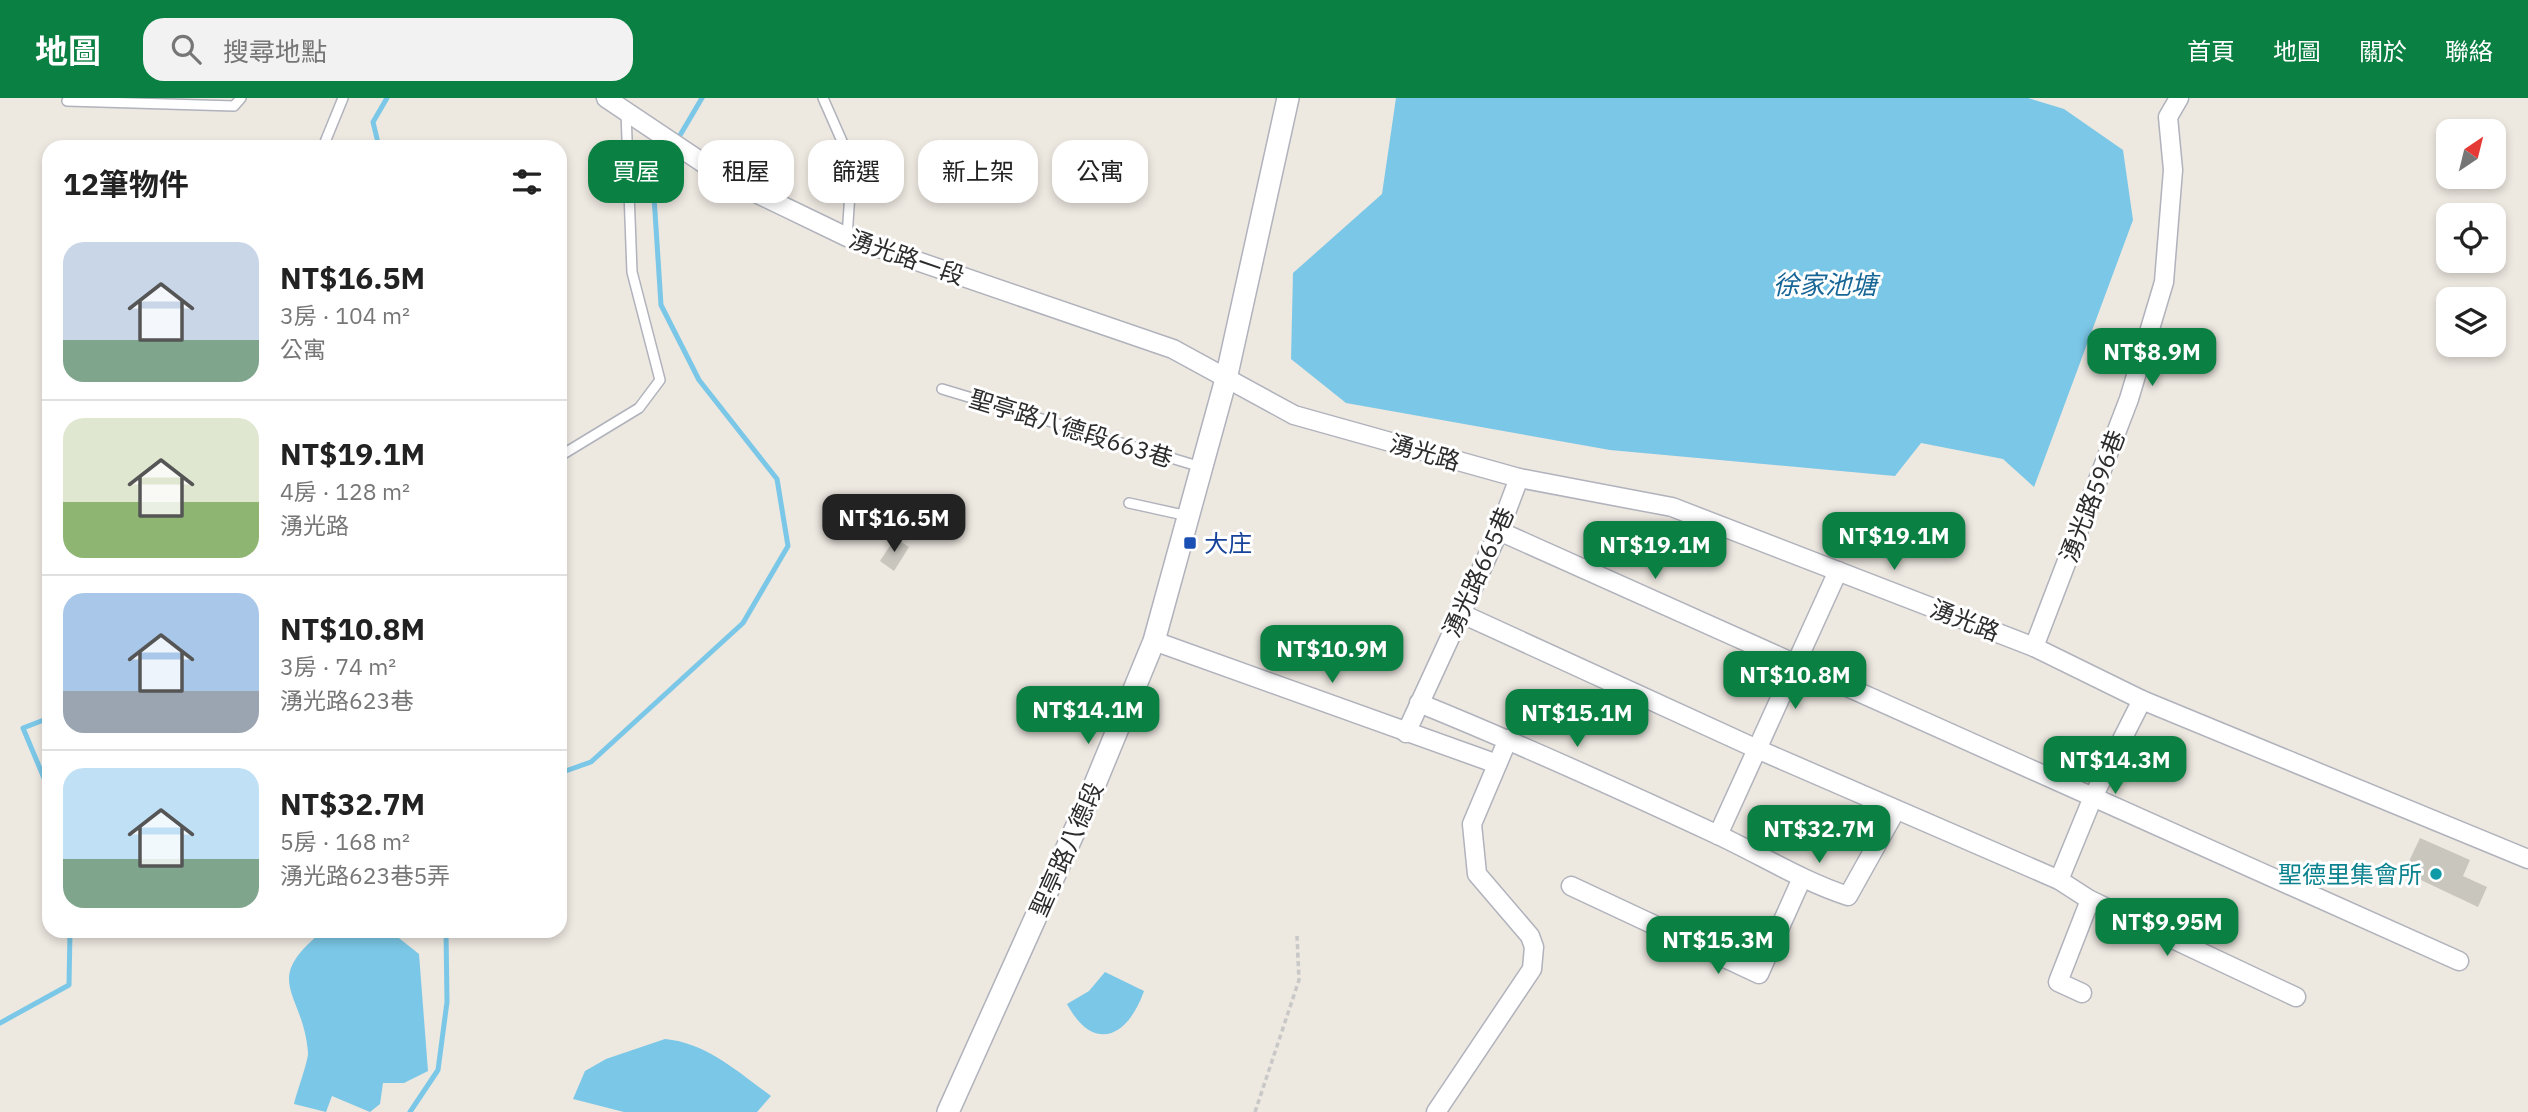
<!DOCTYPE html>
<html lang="zh-TW">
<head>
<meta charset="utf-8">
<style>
	body { margin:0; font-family:"IBM Plex Sans","Noto Sans TC",sans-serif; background:#f2f2f2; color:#222; height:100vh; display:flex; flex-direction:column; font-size:26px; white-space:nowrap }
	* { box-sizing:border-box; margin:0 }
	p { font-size:23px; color:#767676 }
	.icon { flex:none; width:38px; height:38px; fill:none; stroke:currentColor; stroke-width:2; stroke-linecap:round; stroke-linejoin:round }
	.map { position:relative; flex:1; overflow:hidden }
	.sheet { position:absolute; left:42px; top:42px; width:525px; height:798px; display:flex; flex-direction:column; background:#fff; border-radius:21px; box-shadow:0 4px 10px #0003 }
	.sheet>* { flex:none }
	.guide { position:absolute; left:588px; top:42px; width:665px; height:63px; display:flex; gap:14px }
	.needle { width:46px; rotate:35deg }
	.controls { position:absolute; left:2436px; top:21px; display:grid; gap:14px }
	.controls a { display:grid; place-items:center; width:70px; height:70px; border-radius:14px; background:#fff; box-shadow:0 4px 10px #0003; font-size:35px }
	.price { position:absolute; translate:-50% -60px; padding:0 16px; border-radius:14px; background:#0b8043; color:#fff; font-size:23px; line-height:46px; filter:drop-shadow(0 2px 4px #0008) }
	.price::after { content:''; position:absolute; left:50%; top:42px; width:21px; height:16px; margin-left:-10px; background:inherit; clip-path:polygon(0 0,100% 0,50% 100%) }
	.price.on { background:#222; color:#fff }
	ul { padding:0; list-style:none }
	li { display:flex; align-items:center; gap:21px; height:175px; padding:0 21px }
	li+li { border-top:2px solid #e0e0e0 }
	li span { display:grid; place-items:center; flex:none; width:196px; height:140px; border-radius:21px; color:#555 }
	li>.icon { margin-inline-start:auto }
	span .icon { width:84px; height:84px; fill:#fffc; stroke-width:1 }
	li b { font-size:30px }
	h2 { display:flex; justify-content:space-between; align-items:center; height:84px; padding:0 21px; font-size:30px }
	.chip { padding:0 24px; border-radius:21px; background:#fff; box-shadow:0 4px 10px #0003; font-size:24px; line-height:63px }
	.chip.on { background:#0b8043; color:#fff }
	header { display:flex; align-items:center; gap:42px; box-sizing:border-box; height:98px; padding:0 35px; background:#0b8043; color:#fff }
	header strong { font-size:33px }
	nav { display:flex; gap:38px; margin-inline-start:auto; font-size:24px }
	.search { width:490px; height:63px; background:#f2f2f2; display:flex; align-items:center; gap:18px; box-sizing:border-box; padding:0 24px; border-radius:21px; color:#767676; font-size:26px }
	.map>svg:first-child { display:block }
</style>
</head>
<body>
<header>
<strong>地圖</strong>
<div class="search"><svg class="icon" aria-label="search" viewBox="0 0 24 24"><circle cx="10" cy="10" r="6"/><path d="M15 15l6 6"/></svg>搜尋地點</div>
<nav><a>首頁</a><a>地圖</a><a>關於</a><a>聯絡</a></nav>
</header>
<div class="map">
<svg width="2528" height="1014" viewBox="0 0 2528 1014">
	<rect width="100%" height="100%" fill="#ede8e0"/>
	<g fill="#7bc7e7">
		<path d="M1396 0H2028L2064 11 2123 52 2133 122 2034 389 2003 361 1921 345 1895 378 1610 352 1346 305 1291 261 1293 175 1382 96Z"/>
		<path d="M323 833H390L419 856 428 973 404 985H383L380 1006 370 1014 332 998 326 1014 294 1006C296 996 309 961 308 954 303 893 260 884 323 833Z"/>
		<path d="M1105 874 1144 893C1128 939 1094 956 1067 906L1089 893Z"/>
		<path d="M665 941C707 945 738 974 771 998L757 1014H624L573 1001 585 973 606 961Z"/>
	</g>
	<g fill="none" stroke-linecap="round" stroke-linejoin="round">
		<g stroke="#7bc7e7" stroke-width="5">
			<path d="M379 49 373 24 387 0"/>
			<path d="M49 620 23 630 49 692"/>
			<path d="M560 675 591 664 743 525 788 448 777 381 699 282 661 207 653 83 702 0"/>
			<path d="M0 925 69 887 70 833"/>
			<path d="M410 1014 438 972 447 904 446 833"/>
		</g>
	</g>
	<g fill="#c9c6be">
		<path d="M895 440 909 449 894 473 880 463Z"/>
		<path d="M2420 740 2470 762 2463 778 2487 789 2478 809 2404 774Z"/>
	</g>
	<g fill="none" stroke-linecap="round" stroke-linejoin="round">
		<g stroke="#b0b2bc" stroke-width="12">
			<g id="service">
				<path d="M823 0 852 66 847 139"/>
				<path d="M67 3 234 8 241 0"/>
				<path d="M323 49 343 0"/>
				<path d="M942 291 1201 369"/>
				<path d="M560 358 639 310 660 282 632 174 626 14"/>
				<path d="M1129 405 1188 418"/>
			</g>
		</g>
		<g stroke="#b0b2bc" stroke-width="21">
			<g id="minor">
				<path d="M606 0 727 81 847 139 1173 251 1294 317 1519 380 1672 409 2034 549 2142 602 2528 761"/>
				<path d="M1499 433 2459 863"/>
				<path d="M1460 515 1757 651 2059 782 2090 802 2296 899"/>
				<path d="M1154 543 1497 666"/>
				<path d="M2034 549 2129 301 2164 184 2173 72 2168 19 2179 0"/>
				<path d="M1419 605C1520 646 1619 691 1718 737 1761 757 1802 783 1848 798L1896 712"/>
				<path d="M1406 635 1499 433 1519 380"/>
				<path d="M1718 737 1838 473"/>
				<path d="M2059 782 2093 699 2142 602"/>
				<path d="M1571 788 1759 876 1802 780"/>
				<path d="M2082 895 2058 884 2090 802"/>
				<path d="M1436 1014 1532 871 1534 849 1530 838 1477 776 1472 726 1508 641"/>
			</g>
		</g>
		<g stroke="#b0b2bc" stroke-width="24">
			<path id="tertiary" d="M948 1014 1088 703 1154 543 1226 281 1288 0"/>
		</g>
		<path stroke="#c8c8c8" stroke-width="3.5" stroke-dasharray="5 3.5" stroke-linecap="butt" d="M1255 1014 1299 882 1297 838"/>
		<use href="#service" stroke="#fff" stroke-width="9"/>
		<use href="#minor" stroke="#fff" stroke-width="18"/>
		<use href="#tertiary" stroke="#fff" stroke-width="21"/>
	</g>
	<rect fill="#1a4fb4" stroke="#fff" stroke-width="2.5" x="1183" y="438" width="14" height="14" rx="3.5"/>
	<circle fill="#0f9aa8" stroke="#fff" stroke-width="2.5" cx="2436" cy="776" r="7"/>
	<g text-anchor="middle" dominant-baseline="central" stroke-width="6" stroke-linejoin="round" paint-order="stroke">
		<g font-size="24" fill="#2c2c2c" stroke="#fff">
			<text transform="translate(907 159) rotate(19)">湧光路一段</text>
			<text transform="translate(1071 330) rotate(17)">聖亭路八德段663巷</text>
			<text transform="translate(1425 354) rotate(16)">湧光路</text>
			<text transform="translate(2092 398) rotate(-69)">湧光路596巷</text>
			<text transform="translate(1478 474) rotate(-66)">湧光路665巷</text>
			<text transform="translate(1965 522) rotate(21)">湧光路</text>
			<text transform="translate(1066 751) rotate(-66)">聖亭路八德段</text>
		</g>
		<g font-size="24" fill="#164399" stroke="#fff" text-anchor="start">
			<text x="1204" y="445">大庄</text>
		</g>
		<g font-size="24" fill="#0d838f" stroke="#fff" text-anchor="end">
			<text x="2422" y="776">聖德里集會所</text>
		</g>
		<g font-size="26" font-style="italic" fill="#176696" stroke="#fff">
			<text x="1825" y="186">徐家池塘</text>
		</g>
	</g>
</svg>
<div class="controls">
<a><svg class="needle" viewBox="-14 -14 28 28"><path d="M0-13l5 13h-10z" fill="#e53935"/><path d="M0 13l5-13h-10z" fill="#767676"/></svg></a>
<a><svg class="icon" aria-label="locate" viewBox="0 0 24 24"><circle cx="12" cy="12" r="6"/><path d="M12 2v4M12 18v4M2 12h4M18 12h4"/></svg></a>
<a><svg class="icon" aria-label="layers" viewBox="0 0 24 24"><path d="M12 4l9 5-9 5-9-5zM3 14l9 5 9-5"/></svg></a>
</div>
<b class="price" style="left:2152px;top:290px">NT$8.9M</b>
<b class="price on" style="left:894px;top:456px">NT$16.5M</b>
<b class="price" style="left:1894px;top:474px">NT$19.1M</b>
<b class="price" style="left:1655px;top:483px">NT$19.1M</b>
<b class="price" style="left:1332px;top:587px">NT$10.9M</b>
<b class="price" style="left:1795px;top:613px">NT$10.8M</b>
<b class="price" style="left:1088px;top:648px">NT$14.1M</b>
<b class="price" style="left:1577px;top:651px">NT$15.1M</b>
<b class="price" style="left:2115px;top:698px">NT$14.3M</b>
<b class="price" style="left:1819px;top:767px">NT$32.7M</b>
<b class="price" style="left:2167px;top:860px">NT$9.95M</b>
<b class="price" style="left:1718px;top:878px">NT$15.3M</b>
<div class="guide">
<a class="chip on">買屋</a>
<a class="chip">租屋</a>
<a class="chip">篩選</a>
<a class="chip">新上架</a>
<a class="chip">公寓</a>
</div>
<section class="sheet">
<h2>12筆物件<svg class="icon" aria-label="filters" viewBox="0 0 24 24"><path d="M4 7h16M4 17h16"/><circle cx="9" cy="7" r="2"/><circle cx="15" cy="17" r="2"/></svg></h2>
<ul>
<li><span style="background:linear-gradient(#c9d6e8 70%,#7fa58c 0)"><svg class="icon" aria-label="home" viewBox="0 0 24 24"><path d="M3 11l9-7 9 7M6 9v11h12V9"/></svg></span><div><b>NT$16.5M</b><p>3房 · 104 m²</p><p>公寓</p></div></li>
<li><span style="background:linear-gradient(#dfe7d0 60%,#8fb573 0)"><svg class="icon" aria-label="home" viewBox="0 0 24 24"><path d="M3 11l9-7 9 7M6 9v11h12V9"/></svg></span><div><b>NT$19.1M</b><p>4房 · 128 m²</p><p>湧光路</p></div></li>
<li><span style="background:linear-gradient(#a9c7e8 70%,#9aa5b1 0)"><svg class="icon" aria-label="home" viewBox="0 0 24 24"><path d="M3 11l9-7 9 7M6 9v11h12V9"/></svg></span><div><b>NT$10.8M</b><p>3房 · 74 m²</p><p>湧光路623巷</p></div></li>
<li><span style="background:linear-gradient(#bfe0f5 65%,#7fa58c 0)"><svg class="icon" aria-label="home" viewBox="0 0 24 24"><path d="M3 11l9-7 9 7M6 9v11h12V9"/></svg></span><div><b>NT$32.7M</b><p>5房 · 168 m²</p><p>湧光路623巷5弄</p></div></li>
</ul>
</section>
</div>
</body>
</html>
